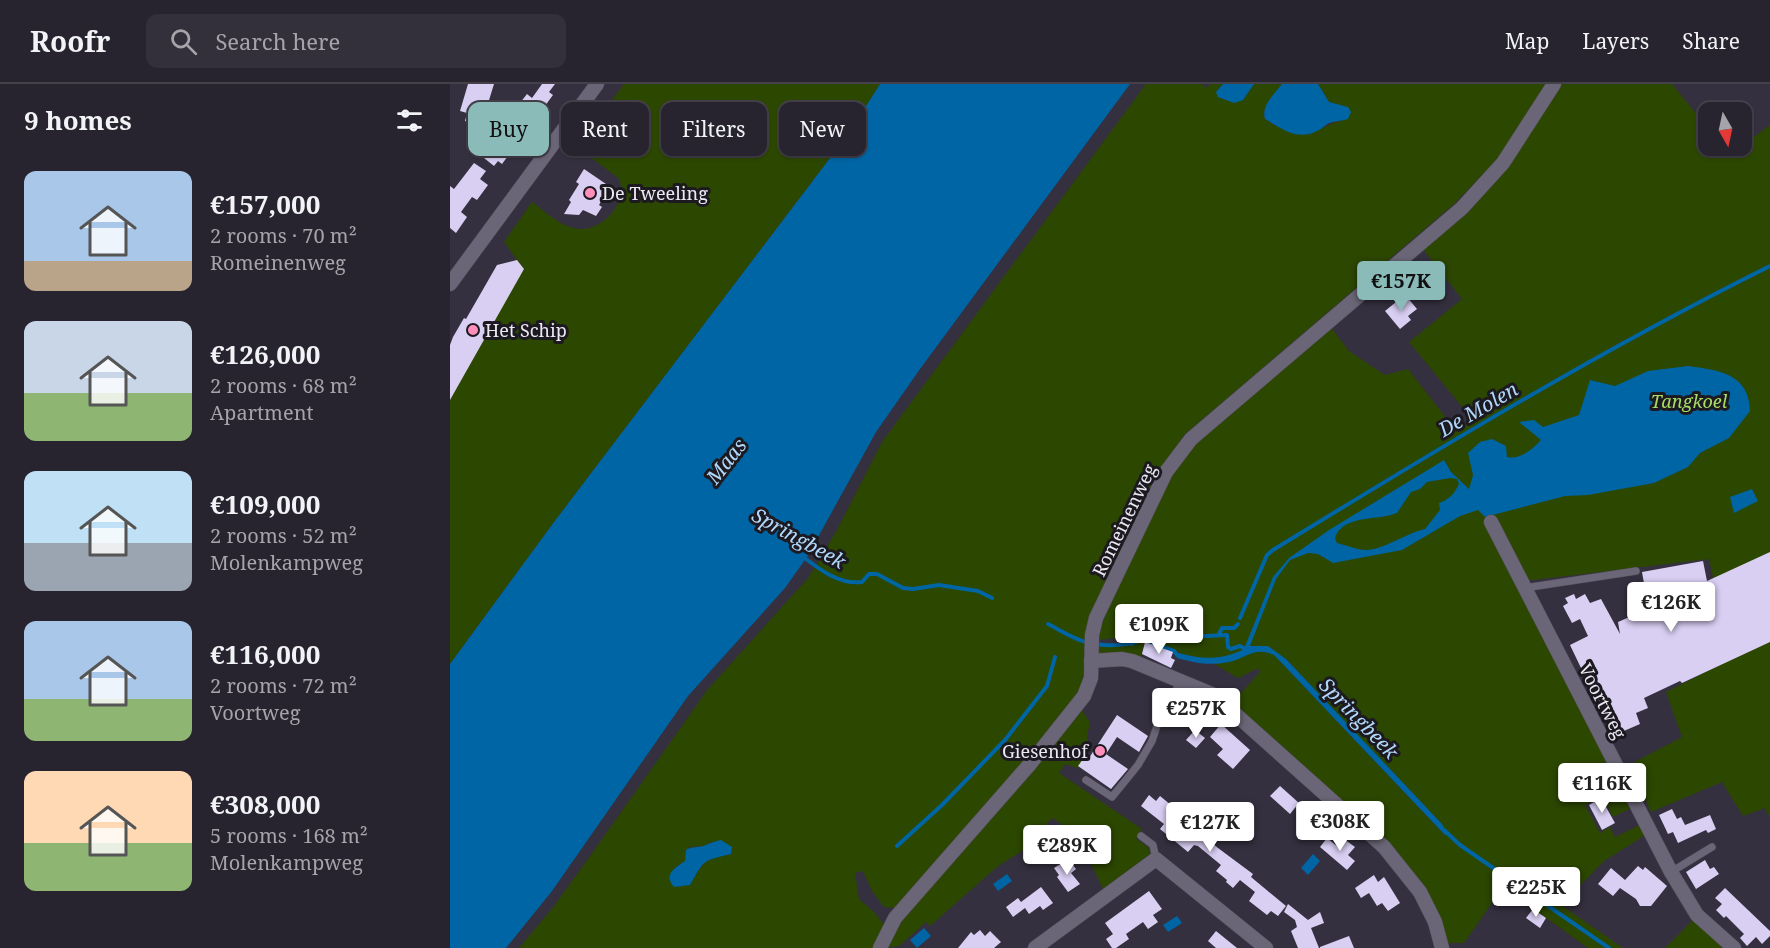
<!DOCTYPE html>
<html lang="en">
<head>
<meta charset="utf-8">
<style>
	body { margin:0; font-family:"Noto Serif",serif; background:#34303b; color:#f1f3f6; height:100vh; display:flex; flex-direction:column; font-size:22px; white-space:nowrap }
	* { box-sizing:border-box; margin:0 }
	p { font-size:20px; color:#a5a4aa }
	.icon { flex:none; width:33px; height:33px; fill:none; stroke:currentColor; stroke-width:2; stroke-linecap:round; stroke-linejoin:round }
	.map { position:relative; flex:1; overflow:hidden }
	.sheet { display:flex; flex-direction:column; background:#28242f; width:450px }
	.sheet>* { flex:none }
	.banner { position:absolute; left:18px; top:18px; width:570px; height:54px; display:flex; gap:12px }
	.needle { width:39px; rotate:171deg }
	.controls { position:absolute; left:1248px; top:18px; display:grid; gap:12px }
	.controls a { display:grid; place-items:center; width:54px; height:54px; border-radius:12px; background:#28242f; box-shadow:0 2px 4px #0004,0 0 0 2px #44414b; font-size:30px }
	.price { position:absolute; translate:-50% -51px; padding:0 14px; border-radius:6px; background:#fff; color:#222; font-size:20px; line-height:39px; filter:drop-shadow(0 2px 3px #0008) }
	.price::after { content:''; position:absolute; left:50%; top:36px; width:18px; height:14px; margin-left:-9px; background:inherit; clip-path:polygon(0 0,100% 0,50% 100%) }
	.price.selected { background:#8bbbb9; color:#111 }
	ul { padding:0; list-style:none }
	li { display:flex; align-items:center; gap:18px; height:150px; padding:0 24px }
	li span { display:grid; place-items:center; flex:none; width:168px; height:120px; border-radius:12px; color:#555 }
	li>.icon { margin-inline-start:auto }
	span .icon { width:72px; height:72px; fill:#fffc; stroke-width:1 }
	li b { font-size:26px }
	h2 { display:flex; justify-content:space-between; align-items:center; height:72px; padding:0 24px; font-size:26px }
	.chip { padding:0 21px; border-radius:12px; background:#28242f; box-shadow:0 2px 4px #0004,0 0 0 2px #44414b; font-size:21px; line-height:54px }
	.chip.selected { background:#8bbbb9; color:#111 }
	header { display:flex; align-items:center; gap:36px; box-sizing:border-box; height:84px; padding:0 30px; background:#28242f; border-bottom:2px solid #44414b }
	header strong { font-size:28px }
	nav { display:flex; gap:33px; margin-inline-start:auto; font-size:21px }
	.search { width:420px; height:54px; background:#34303b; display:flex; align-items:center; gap:15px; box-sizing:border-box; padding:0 21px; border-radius:12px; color:#a5a4aa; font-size:22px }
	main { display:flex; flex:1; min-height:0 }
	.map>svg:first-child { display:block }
</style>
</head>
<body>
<header>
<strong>Roofr</strong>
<div class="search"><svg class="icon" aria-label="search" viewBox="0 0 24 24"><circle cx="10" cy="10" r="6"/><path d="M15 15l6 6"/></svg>Search here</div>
<nav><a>Map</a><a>Layers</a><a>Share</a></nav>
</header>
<main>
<section class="sheet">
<h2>9 homes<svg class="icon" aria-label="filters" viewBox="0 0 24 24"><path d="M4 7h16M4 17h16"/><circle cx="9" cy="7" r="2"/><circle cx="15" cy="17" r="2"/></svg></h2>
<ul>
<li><span style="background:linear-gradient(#a9c7e8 75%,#b9a48a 0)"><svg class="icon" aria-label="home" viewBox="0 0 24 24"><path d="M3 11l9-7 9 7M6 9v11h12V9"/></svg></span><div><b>€157,000</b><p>2 rooms · 70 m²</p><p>Romeinenweg</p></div></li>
<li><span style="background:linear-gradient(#c9d6e8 60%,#8fb573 0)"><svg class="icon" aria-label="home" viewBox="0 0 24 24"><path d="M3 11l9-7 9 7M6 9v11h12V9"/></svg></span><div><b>€126,000</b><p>2 rooms · 68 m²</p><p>Apartment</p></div></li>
<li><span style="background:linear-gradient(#bfe0f5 60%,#9aa5b1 0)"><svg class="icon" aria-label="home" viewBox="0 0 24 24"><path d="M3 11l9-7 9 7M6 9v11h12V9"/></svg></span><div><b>€109,000</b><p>2 rooms · 52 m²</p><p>Molenkampweg</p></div></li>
<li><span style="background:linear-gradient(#a9c7e8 65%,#8fb573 0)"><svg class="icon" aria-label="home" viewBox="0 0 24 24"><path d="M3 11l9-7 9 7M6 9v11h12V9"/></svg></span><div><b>€116,000</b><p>2 rooms · 72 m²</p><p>Voortweg</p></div></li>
<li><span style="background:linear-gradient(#ffd9b3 60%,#8fb573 0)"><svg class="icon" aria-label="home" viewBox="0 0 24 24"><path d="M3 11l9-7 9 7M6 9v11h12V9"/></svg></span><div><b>€308,000</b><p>5 rooms · 168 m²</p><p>Molenkampweg</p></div></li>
</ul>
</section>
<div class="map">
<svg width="1320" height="864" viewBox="0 0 1320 864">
	<rect width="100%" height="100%" fill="#35303f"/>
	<g fill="#2c4700" fill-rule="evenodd">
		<path d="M174 0H430L399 49 104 438 0 580V312L72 183 54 158 82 118C97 129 112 144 131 145 154 146 181 115 168 94L127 63Z"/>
		<path d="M696 0H751L757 4 760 0H773L766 8 793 16 804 0H832C824 10 811 22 815 35 833 46 848 56 869 46 877 42 881 39 891 37L898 23 879 18 868 0H1098L1052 70 1005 119 734 351 707 393 639 536C635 556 636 578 632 597 628 612 617 626 609 638L446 824 434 823 422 807 413 787 405 789 409 815 424 828 435 842 426 864H69L104 822 140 772 258 605 359 493 388 444 432 358ZM260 758 281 770C252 777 255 775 240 801L223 785 235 777 239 763 255 762Z"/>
		<path d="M1107 0H1222L1258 44V62H1274L1281 70 1320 41V471L1264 498 1259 475 1075 497 1183 723 1163 733 1152 712 1135 721 1150 749 1160 743 1165 753 1192 740 1197 750 1154 777 1111 821 1173 864H1138L1053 803 1014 859H997L965 796 780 621 810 588 808 584 788 594 756 575 747 574 729 569 726 566 693 552 646 556 658 524 725 385 738 364 879 241 899 267 935 291 958 285 1004 344 1022 335 959 258 1012 215 972 164 1014 130ZM827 574 836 575 992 740 997 749 995 751 987 743Z"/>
		<path d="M1320 556V734L1315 724 1293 732 1272 698 1201 728 1179 681 1232 653 1216 608Z"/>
		<path d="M695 558 690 574 644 570 648 563C663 561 679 562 695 558Z"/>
		<path d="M631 624 640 639 637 652 640 665 628 684 615 680 609 689 692 745 686 755 698 763 700 770 653 805C642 781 627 747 602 734L582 758 571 768 548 782 480 842 476 838 449 862 435 864 449 834Z"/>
		<path d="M1244 835 1278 864H1215Z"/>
	</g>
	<g fill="#0065a4" fill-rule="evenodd">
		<path d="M430 0H680L470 285 426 348 357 473 335 504 238 612 102 807 56 864H0V580L104 438 399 49Z"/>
		<path d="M773 0H804L793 16 784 19 768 13 766 8Z"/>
		<path d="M832 0H868L879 18 898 23 901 28 898 35C892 37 885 37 879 39 875 41 872 45 867 47 847 57 832 45 815 35 811 22 824 10 832 0Z"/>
		<path d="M1238 282C1268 286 1299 289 1300 327L1279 354 1250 369 1238 383 1204 399 1138 411 1115 412 1035 433 1028 426 1010 432 952 466 883 479 868 470 858 469 840 476 826 495 800 562H818L836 575 992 740 998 750 995 751 824 571C804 562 797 574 779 578 760 582 745 579 727 574L729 569C753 576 772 576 794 565L823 493 839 474 879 446 994 376 1001 388 1019 405 1023 391 1018 369 1030 358 1042 355 1056 362 1057 373C1070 376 1083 365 1091 356L1069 338 1084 336 1093 343 1129 331 1140 296 1165 302 1198 287ZM1000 394 1007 395 1009 400C1004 410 1000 415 989 419L990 426 975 445C956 449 933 466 916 466 907 466 896 461 887 459L885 454C893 430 928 437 947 429L961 408 970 405 977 398Z"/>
		<path d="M1302 405 1308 417 1284 429 1280 413Z"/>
		<path d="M271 756 282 763 281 770C252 777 255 775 240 801L224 803C213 790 225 784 235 777L236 766C242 762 249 764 256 761 261 759 265 757 271 756Z"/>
		<path d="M863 770 870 777 858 791 851 784Z"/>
		<path d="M557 790 562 797 548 807 543 800Z"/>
		<path d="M727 832 732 839 718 848 713 841Z"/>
		<path d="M474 844 481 852 467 864 460 856Z"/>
	</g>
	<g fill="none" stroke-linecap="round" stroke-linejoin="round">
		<g stroke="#0065a4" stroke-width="4">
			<path d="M352 472C369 485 389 501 412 498L419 490H427L453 504 463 505 489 501 528 507 542 514"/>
			<path d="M790 534 817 471 823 466C986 366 1149 267 1320 182"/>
			<path d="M598 540C610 546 623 555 636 558 654 563 676 562 692 556L724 567 728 572 733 573"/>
			<path d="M769 550 772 544H784L788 540"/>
			<path d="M682 560 680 548 670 549 667 546V536L669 533 702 532 736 553 777 551 778 563 781 565 790 562 797 566"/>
			<path d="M994 746 1010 761 1159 864"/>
			<path d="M447 762 492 721 555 656 597 602 605 573"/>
		</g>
	</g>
	<g fill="#d9cff3">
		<path d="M18 0H44L36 26 54 40 49 46 30 32 27 41 15 37 17 29 10 27Z"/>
		<path d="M92 0H105L99 8 103 11 52 80 48 77 44 82 34 74 58 43 59 44 75 23 70 19 77 10 82 14Z"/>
		<path d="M24 79 36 87 30 95 38 101 27 116 22 113 11 128 17 133 6 149 0 144V102L4 105Z"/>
		<path d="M134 85 156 100 155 102 159 104 149 121 152 123 146 132 133 126 129 131 114 130 121 118 119 116 129 100 126 98Z"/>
		<path d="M67 176 74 185 0 316V261L3 253 14 234 16 235 47 181Z"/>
		<path d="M957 213 967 225 958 232 961 236 950 245 935 227 946 218 948 221Z"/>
		<path d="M1320 468V558L1232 599 1230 597 1194 614 1198 624 1186 629 1190 640 1167 650 1158 630 1154 632 1120 561 1138 552 1130 535 1122 539 1113 522 1118 519 1115 514 1124 510 1126 515 1135 510 1140 519 1151 515 1170 550 1168 538 1184 531 1181 507 1195 505 1192 488 1253 477 1257 497Z"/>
		<path d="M695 558 723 568 721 574 725 576 721 584 692 570Z"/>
		<path d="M732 607 755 623 746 636 724 620Z"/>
		<path d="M667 631 698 652 689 668 667 653 656 670 678 685 661 705 628 682 633 675 637 677Z"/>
		<path d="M771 640 800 666 783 685 767 671 773 665 760 653Z"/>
		<path d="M745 646 755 654 746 664 736 656Z"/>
		<path d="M830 702 849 719 840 730 820 712Z"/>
		<path d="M699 711 706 717 710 712 738 735 736 737 768 764 803 790 801 793 836 822 828 832 821 827 817 831 799 817 805 808 790 796 783 804 776 798 777 796 766 787 771 781 748 762 744 761 738 768 710 745 714 740 691 722Z"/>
		<path d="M1151 714 1165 739 1152 746 1139 721Z"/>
		<path d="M1222 725 1227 735 1231 733 1235 741 1260 731 1266 745 1258 749 1256 746 1228 759 1223 748 1218 750 1209 731Z"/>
		<path d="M877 754 888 763 894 755 905 763 898 771 905 777 897 786 870 763Z"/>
		<path d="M1255 776 1260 785 1264 783 1269 790 1246 805 1236 788Z"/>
		<path d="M620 777 626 785 621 789 630 800 618 808 607 793 609 791 604 784 612 779 614 781Z"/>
		<path d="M1188 782 1193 786 1195 783 1217 802 1201 822H1190L1186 815 1170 804 1163 812 1148 800 1161 784 1175 796Z"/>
		<path d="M924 791 928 798 934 793 950 819 938 827 932 819 927 822 919 809 911 814 905 804Z"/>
		<path d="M591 803 603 819 593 826 590 822 579 830 575 824 563 833 556 823 568 814 571 818Z"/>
		<path d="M1275 804 1320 847V852L1312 860 1306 853 1297 862 1290 854 1294 850 1276 832 1274 834 1266 826 1272 820 1265 814Z"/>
		<path d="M699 807 712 825 703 831 708 838 698 845 693 838 676 850 679 855 666 864H662L656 855 663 850 655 839Z"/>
		<path d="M838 820 858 836 870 828 874 839 861 844 869 864H848L841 847 847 843 845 836 834 828Z"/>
		<path d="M1083 825 1096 834 1090 844 1076 834Z"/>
		<path d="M530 846 535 852 540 847 551 858 544 864H508L521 848 524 851Z"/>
		<path d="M766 847 787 864H766L758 857Z"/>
		<path d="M899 852 904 864H870V863Z"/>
	</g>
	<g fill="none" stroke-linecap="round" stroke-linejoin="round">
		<g stroke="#524e5b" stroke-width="8">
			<g id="service">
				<path d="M1074 504 1186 487"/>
				<path d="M636 696 662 713 688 681 702 657 709 636 731 597"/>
				<path d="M691 752 703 761 706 775"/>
				<path d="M1221 788 1262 763"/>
			</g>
		</g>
		<g stroke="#524e5b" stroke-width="15">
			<g id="minor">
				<path d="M0 200 147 0"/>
				<path d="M1041 438 1221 788 1247 831 1284 864"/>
				<path d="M641 577 672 575 682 577 764 611 934 763 970 808 985 838 992 864"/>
				<path d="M430 864 445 834 580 680 634 612 641 594 642 551 646 534 716 388 741 355 1012 124 1053 79 1104 0"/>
				<path d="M585 864 706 775 816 864"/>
			</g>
		</g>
		<use href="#service" stroke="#6b6677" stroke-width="7"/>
		<use href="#minor" stroke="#6b6677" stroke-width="14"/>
	</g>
	<g fill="#ff8ebb" stroke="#1c1a20" stroke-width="2">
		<circle cx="140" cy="109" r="6"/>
		<circle cx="23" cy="246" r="6"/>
		<circle cx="650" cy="667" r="6"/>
	</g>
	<g text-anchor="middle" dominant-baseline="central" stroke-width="6" stroke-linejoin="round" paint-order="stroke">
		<g font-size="18" fill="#ece9f3" stroke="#1c1a20" text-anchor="start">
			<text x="152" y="109">De Tweeling</text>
			<text x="35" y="246">Het Schip</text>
			<text x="638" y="667" text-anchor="end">Giesenhof</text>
		</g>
		<g font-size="18" font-style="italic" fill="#a7dc67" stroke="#1c1a20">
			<text x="1239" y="317">Tangkoel</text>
		</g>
		<g font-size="18" fill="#ece9f3" stroke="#1c1a20">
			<text transform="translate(674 436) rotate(-64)">Romeinenweg</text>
			<text transform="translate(1153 617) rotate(63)">Voortweg</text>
		</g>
		<g font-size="20" font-style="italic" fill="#b1d7fa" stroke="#1c1a20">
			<text transform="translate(1028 325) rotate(-30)">De Molen</text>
			<text transform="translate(276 377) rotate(-52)">Maas</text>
			<text transform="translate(349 454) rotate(29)">Springbeek</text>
			<text transform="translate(909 634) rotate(46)">Springbeek</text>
		</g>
	</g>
</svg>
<div class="controls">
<a><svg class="needle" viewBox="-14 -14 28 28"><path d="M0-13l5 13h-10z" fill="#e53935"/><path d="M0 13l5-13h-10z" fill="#a5a4aa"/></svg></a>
</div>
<b class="price selected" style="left:951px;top:228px">€157K</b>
<b class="price" style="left:1221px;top:549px">€126K</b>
<b class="price" style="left:709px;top:571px">€109K</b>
<b class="price" style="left:746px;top:655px">€257K</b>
<b class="price" style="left:1152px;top:730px">€116K</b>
<b class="price" style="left:890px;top:768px">€308K</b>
<b class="price" style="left:760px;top:769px">€127K</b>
<b class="price" style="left:617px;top:792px">€289K</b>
<b class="price" style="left:1086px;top:834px">€225K</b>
<div class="banner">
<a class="chip selected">Buy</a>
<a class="chip">Rent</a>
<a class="chip">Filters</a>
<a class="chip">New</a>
</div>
</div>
</main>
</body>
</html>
